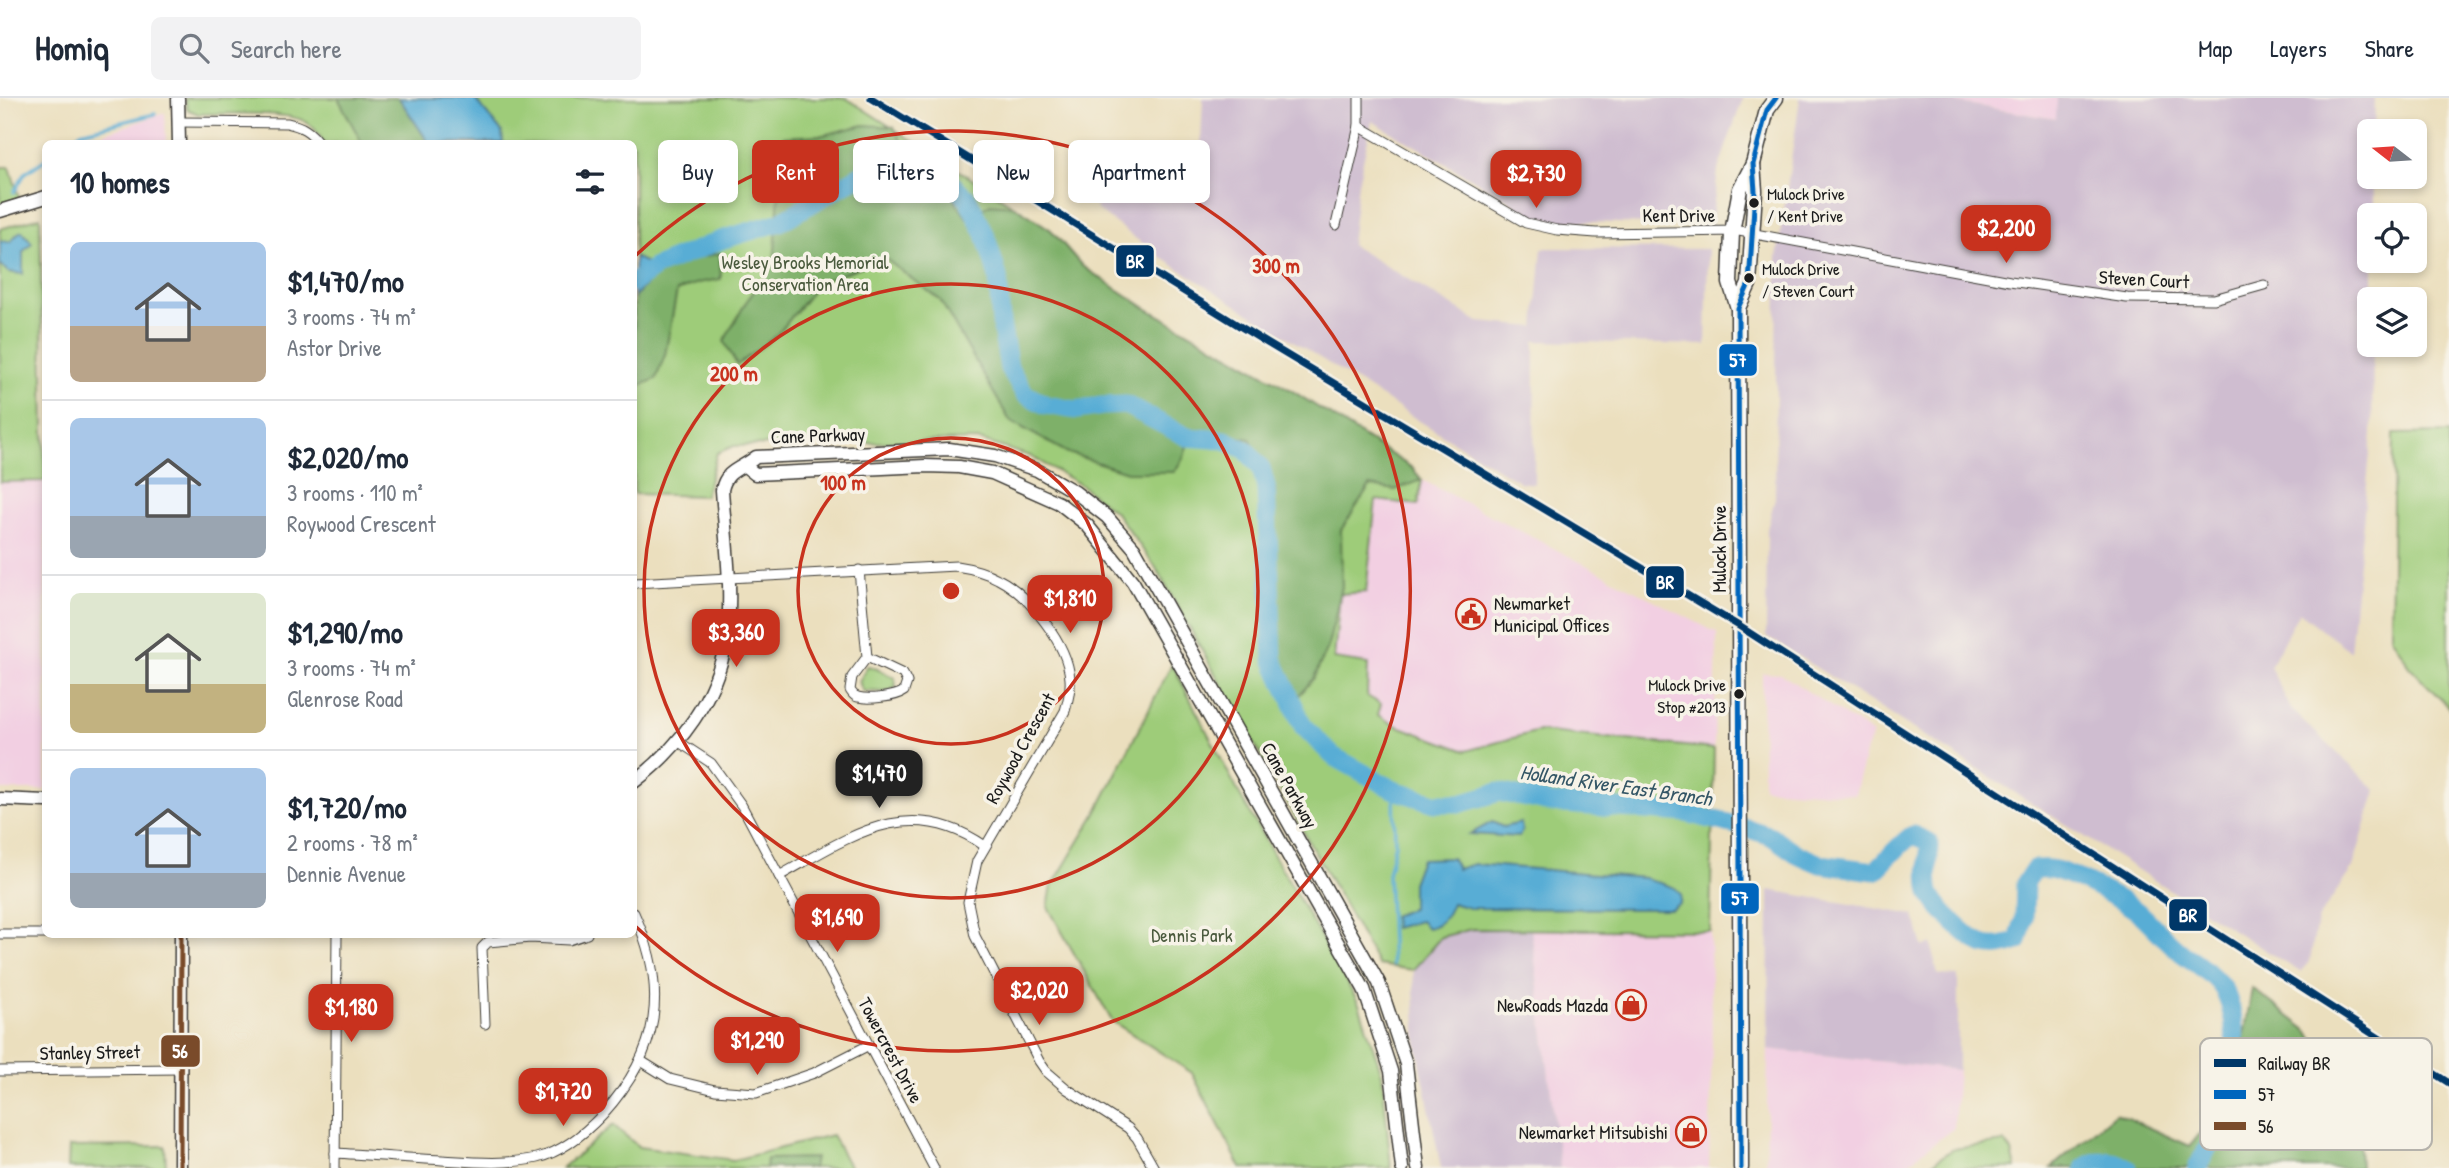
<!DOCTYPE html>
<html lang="en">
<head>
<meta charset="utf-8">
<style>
	body { margin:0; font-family:"Patrick Hand",sans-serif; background:#f2f2f3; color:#1f2937; height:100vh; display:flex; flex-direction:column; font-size:26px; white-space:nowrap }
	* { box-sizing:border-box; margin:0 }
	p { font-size:23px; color:#747a83 }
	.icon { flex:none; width:38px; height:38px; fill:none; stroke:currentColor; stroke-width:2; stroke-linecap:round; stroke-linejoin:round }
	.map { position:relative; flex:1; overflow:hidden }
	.side { position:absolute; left:42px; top:42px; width:595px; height:798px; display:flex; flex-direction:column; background:#fff; border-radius:10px; box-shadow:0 4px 10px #0003 }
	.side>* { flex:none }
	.hud { position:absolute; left:658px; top:42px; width:665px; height:63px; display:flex; gap:14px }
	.needle { width:46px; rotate:287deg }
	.tools { position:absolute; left:2357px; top:21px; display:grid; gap:14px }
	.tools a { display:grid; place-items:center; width:70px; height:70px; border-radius:10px; background:#fff; box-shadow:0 4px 10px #0003; font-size:35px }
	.price { position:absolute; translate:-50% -60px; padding:0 16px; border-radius:14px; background:#c8321e; color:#fff; font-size:23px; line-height:46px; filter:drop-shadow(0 2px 4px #0008) }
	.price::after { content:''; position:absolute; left:50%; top:42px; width:21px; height:16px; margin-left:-10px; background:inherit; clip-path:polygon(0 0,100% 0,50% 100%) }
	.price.on { background:#222; color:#fff }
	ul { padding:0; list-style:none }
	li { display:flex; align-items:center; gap:21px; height:175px; padding:0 28px }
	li+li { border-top:2px solid #e0e1e3 }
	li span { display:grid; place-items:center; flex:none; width:196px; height:140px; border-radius:10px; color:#555 }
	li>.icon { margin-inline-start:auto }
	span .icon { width:84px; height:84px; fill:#fffc; stroke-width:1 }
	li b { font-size:30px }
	h2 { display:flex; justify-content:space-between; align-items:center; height:84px; padding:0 28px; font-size:30px }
	.tag { padding:0 24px; border-radius:10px; background:#fff; box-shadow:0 4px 10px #0003; font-size:24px; line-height:63px }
	.tag.on { background:#c8321e; color:#fff }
	header { display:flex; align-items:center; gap:42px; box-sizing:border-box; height:98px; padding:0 35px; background:#fff; border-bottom:2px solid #e0e1e3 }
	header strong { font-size:33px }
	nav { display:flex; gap:38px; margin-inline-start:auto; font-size:24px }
	.search { width:490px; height:63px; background:#f2f2f3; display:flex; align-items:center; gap:18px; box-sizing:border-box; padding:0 24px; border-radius:10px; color:#747a83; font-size:26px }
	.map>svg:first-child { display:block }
</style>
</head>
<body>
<header>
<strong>Homiq</strong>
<div class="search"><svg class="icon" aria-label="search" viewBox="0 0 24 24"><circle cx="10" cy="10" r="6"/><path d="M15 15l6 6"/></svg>Search here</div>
<nav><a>Map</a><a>Layers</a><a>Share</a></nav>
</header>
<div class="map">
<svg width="2449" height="1070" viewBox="0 0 2449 1070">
	<rect width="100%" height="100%" fill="#f7f3e8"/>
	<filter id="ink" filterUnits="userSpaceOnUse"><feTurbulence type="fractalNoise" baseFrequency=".0143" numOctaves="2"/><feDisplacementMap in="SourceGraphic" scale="14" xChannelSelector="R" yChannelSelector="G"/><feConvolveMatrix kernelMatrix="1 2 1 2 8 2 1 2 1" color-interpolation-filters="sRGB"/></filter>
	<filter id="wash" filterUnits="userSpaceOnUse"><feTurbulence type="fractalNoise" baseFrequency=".00686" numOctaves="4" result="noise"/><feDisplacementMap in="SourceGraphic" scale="28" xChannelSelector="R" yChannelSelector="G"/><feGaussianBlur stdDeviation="1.57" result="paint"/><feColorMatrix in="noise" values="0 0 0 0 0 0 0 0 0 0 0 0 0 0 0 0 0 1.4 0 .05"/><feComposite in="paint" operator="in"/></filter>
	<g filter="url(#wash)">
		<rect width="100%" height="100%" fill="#ebdfbe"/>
		<g fill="#f2cfe2">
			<path d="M1929 0H2057V21Z"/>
			<path d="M165 15 166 45H97L96 38Z"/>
			<path d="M1422 382 1717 535 1714 651 1538 633 1466 653 1395 627 1377 616 1367 598 1334 561 1340 495 1366 493 1375 402 1417 407Z"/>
			<path d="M45 383V692H0V384Z"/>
			<path d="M1762 575 1781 576 1873 636 1866 651 1855 697 1763 690Z"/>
			<path d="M1531 831 1710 833 1712 944 1709 1070H1560Z"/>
			<path d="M1768 951 1958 972 1954 1030 1901 1070H1766Z"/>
		</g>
		<g fill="#cfbdd0">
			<path d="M1203 0H1743L1718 72 1711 128 1556 123 1531 118 1503 99 1372 23 1358 85 1351 147 1479 224 1535 229 1542 150 1708 151 1706 247 1535 243 1534 386 1520 384 1421 324 1159 158 1095 110 1120 69 1167 61 1200 65Z"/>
			<path d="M1800 0H1929L2056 21 2057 0H2375L2374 33H2370V79H2374V117H2370V163H2373V201H2370V247H2373L2372 336 2350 553 2299 514 2270 569 2291 611 2376 692 2353 769 2317 822 2310 863 2300 874 1766 538 1767 431 1775 400 1777 159Z"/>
			<path d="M1769 792 1914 817 1923 849 1931 845 1938 877 1958 878V972L1768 951Z"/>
			<path d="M1472 831H1531L1560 1070H1441L1417 948 1413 872 1441 839Z"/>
		</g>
		<g fill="#9ecc79" stroke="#5d744a" stroke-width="2">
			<path d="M185 0H846L1051 132 1082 168 1146 210 1291 292 1412 370 1422 382 1418 407 1376 402 1366 494 1340 496 1334 561 1368 566 1367 598 1381 606 1378 617 1395 627 1466 653 1538 633 1714 651 1710 833 1472 831 1441 839 1413 872 1378 867 1156 470 1116 415 1081 387 1030 358 979 342 734 348 717 355 705 398 634 396V46L323 45C320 36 312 26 302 22 280 13 223 16 198 16L187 11Z"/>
			<path d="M0 69H10L20 103 0 111Z"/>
			<path d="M40 119 45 383 0 384V131Z"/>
			<path d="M2449 335V610L2410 569 2391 538 2394 336Z"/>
			<path d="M1172 566 1243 703 1359 906 1382 976 1391 1070H1241L1192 975 1112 923 1048 809 1052 788 1096 715Z"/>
			<path d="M867 568 873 569 895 580 896 590 884 594 863 593 859 584Z"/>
			<path d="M613 1027 639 1049 734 1062 832 1037 850 1070H562Z"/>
			<path d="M2004 1044 2012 1054 2016 1070H1926L1953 1051Z"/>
			<path d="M165 1048 166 1070H68L69 1049Z"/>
		</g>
		<g fill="#7eb069" stroke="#4d6642" stroke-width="2">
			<path d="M338 0H399L429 45H362Z"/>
			<path d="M864 27 894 29 907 54 903 71 942 84 967 120 990 106 1015 108 1051 132 1082 168 1146 210 1291 292 1412 370 1422 382 1395 392 1370 388 1341 432 1342 489 1328 548 1314 580 1292 606 1277 551 1272 501 1275 392 1250 341 1191 333 1184 359 1174 374H1127L1068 355 1010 323 940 202 884 160 820 184 777 237 737 267 724 243 746 204 774 166 783 39 823 37Z"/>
			<path d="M720 155 721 181 698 185 677 193 665 257 656 281 634 290V199L646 186 655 169Z"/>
			<path d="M2252 890 2308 933 2335 971 2358 1015 2360 1070H2051L2116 1015 2190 1048 2235 992Z"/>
			<path d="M815 1060 813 1070H766L767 1061Z"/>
		</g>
		<g fill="#59add5" stroke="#3a6478" stroke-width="2">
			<path d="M399 0H474L502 34 503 45H429Z"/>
			<path d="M22 133 32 145 23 154V176L8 174 0 166V143L10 144 18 135Z"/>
			<path d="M636 160 655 169 646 186 634 199V162Z"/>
			<path d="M1492 724 1503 729 1521 725 1522 733 1519 739 1470 736Z"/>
			<path d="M1452 760 1457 771 1474 766 1645 780 1675 790 1681 796 1680 805 1671 811 1469 810 1452 805C1447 818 1442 827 1427 830L1420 823 1394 830 1393 818 1412 810V785L1421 761Z"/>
		</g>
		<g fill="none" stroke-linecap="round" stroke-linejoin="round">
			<g stroke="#59add5" stroke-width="3.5">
				<path d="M66 46 81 34 155 16"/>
				<path d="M14 94 25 75 46 61"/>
				<path d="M1392 867 1388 776 1395 746 1394 692"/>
			</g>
			<g stroke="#59add5" stroke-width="19">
				<path d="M634 184 655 169 721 142 780 124 864 75 894 60 923 64 943 77 968 101 985 136 998 179 1001 225 1009 270 1025 296 1046 307 1076 312 1102 308 1126 307 1187 339 1225 342 1246 352 1261 370 1266 389 1273 561 1303 628 1333 658 1394 692 1435 705H1461L1499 694 1551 705 1686 715 1740 728 1771 738 1797 756 1820 766 1875 773C1886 763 1904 741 1913 737L1929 744C1930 760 1926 778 1930 794 1935 809 1971 843 1985 847 1997 850 2007 847 2018 843L2024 821 2025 785 2034 771C2041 771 2048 770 2055 772 2077 778 2128 804 2144 819 2157 832 2169 845 2183 856 2199 868 2222 881 2228 901 2246 956 2225 1022 2197 1070"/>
				<path d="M2084 1070C2098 1059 2113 1062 2128 1070"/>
			</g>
		</g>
	</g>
	<g filter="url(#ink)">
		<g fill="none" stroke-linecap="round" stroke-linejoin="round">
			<g stroke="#3b3934" stroke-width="11">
				<g id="minor">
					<path d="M178 24 287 25C301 28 311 33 319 46"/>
					<path d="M1359 28 1526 125 1557 132 1596 135 1739 133 2010 183 2127 200 2214 201 2264 187"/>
					<path d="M1336 127 1359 28V0"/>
					<path d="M859 472 867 559 852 579 850 592C853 596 853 598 858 599 868 602 896 599 904 593L907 584 903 576 867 559"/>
					<path d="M634 485 956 468C970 470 985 474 998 481 1028 496 1068 546 1070 581 1071 592 1068 603 1065 613L977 763 968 804 975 838 1039 963 1046 973 1067 991 1128 1030 1137 1040 1154 1070"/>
					<path d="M679 644 711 665 742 708 934 1070"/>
					<path d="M779 778C848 740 908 694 985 748"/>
					<path d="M0 836H46"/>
					<path d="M485 926 482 850 488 844 530 840 569 842 587 836"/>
					<path d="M641 963 670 981 715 992 756 995 814 975 869 947"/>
					<path d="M0 973 180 971"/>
					<path d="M335 1055C370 1057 406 1060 442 1062 473 1064 506 1067 537 1060 562 1054 586 1034 603 1016 660 953 669 891 634 815"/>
					<path d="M335 1070 337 836"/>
				</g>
			</g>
			<g stroke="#3b3934" stroke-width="15">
				<g id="secondary">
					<path d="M178 0 179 46"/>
					<path d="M0 113 46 99"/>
					<path d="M745 368 755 376 925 368 959 369 992 375 1059 405 1087 427 1133 484 1364 891 1391 973 1402 1070"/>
					<path d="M634 684C680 649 716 601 726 543 734 497 725 439 722 392 726 371 742 371 756 359L949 351 995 358 1037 372 1075 394 1107 419 1134 450 1379 885 1406 966 1418 1070"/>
					<path d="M0 701 46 703"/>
					<path d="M180 1070 181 836"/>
				</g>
			</g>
			<g stroke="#3b3934" stroke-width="17">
				<g id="primary">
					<path d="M1738 210 1749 186 1755 93 1753 66 1767 12 1776 0"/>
					<path d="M1741 1070 1738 210 1730 185 1732 134 1740 91 1753 66"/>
				</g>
			</g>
			<use href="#minor" stroke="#fff" stroke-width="9"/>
			<use href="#secondary" stroke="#fff" stroke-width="12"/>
			<use href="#primary" stroke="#fff" stroke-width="14"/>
			<g stroke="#f7f3e8" stroke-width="10">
				<path id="bus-1" d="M1741 1070 1738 210 1749 186 1755 93 1753 66 1767 12 1776 0"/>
			</g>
			<g stroke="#f7f3e8" stroke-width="10">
				<path id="bus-2" d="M180 1070 181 836"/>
			</g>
			<use href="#bus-1" stroke="#0065bd" stroke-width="5"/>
			<use href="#bus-2" stroke="#7a4b2a" stroke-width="5"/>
			<g stroke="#f7f3e8" stroke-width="12">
				<path id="rail-1" d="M871 0 1267 245 1739 528 2449 985"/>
			</g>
			<use href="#rail-1" stroke="#003768" stroke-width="7"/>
		</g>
	</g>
	<g fill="none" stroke="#c8321e" stroke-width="3.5">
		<circle cx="951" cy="493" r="153"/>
		<circle cx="951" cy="493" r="307"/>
		<path d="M634 159A460 460 0 1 1 634 827"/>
	</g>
	<defs>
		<g id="civic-ring" transform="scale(1.575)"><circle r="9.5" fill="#f7f3e8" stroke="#c8321e" stroke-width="1.5"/><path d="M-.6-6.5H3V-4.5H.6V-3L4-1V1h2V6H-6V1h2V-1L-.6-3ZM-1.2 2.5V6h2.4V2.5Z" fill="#c8321e"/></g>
		<g id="shop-ring" transform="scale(1.575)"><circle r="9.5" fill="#f7f3e8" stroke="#c8321e" stroke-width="1.5"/><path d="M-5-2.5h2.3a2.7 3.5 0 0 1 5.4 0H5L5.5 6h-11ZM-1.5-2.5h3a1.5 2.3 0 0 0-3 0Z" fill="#c8321e"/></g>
	</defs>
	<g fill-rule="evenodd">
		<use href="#civic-ring" x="1471" y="516"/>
		<use href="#shop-ring" x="1631" y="907"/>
		<use href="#shop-ring" x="1691" y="1034"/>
	</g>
	<g fill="#1c1c1c" stroke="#f7f3e8" stroke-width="2.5">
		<circle cx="1754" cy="105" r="6"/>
		<circle cx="1749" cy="180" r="6"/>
		<circle cx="1739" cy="596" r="6"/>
	</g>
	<g text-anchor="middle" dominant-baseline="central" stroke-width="7" stroke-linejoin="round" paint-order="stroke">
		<g font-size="17" fill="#1c1c1c" stroke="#f7f3e8" text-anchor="start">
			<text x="1767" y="95">Mulock Drive<tspan x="1767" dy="22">/ Kent Drive</tspan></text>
			<text x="1762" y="170">Mulock Drive<tspan x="1762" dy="22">/ Steven Court</tspan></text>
			<text x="1726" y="586" text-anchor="end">Mulock Drive<tspan x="1726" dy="22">Stop #2013</tspan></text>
		</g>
		<g font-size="19" fill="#1c1c1c" stroke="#f7f3e8">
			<text x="1679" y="117">Kent Drive</text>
			<text transform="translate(2144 181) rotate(3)">Steven Court</text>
			<text transform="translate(818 337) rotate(-2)">Cane Parkway</text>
			<text transform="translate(1719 451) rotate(-90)">Mulock Drive</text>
			<text transform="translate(1020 650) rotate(-61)">Roywood Crescent</text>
			<text transform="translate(1290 687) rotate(61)">Cane Parkway</text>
			<text transform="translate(891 952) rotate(62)">Towercrest Drive</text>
			<text transform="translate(90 954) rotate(-1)">Stanley Street</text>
		</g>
		<g font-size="19" fill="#4a5a3d" stroke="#f7f3e8">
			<text x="805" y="164">Wesley Brooks Memorial<tspan x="805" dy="22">Conservation Area</tspan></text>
			<text x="1192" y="837">Dennis Park</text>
		</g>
		<g font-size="19" fill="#1c1c1c" stroke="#f7f3e8" text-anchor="end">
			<text x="1494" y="505" text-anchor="start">Newmarket<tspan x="1494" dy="22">Municipal Offices</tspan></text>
			<text x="1608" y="907">NewRoads Mazda</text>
			<text x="1668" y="1034">Newmarket Mitsubishi</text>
		</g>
		<g font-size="21" font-style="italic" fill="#345666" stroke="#f7f3e8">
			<text transform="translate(1616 687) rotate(8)">Holland River East Branch</text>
		</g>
	</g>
	<rect x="2200" y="940" width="232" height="112" rx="10" fill="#f7f3e8" stroke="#b5b2ab" stroke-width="2"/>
	<rect x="2214" y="961" width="32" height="8" fill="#003768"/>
	<rect x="2214" y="992" width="32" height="9" fill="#0065bd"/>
	<rect x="2214" y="1024" width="32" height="8" fill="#7a4b2a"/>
	<g font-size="19" fill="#1c1c1c">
		<text x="2258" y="972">Railway BR</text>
		<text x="2258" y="1003">57</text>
		<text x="2258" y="1035">56</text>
	</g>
	<circle cx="951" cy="493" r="10" fill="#c8321e" stroke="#f7f3e8" stroke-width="3.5"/>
	<g font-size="21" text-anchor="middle" font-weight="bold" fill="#c8321e" stroke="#f7f3e8" stroke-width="7" stroke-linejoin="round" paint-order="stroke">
		<text x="1276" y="175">300 m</text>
		<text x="734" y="283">200 m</text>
		<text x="843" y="392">100 m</text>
	</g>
	<g stroke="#f7f3e8" stroke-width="2.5">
		<rect x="1115" y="146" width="40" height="34" rx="7" fill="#003768"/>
		<rect x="1718" y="245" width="40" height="34" rx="7" fill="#0065bd"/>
		<rect x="1645" y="467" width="40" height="34" rx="7" fill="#003768"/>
		<rect x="1720" y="784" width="40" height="33" rx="7" fill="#0065bd"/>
		<rect x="2168" y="800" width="40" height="34" rx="7" fill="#003768"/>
		<rect x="160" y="936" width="41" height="34" rx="7" fill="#7a4b2a"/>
	</g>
	<g font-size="19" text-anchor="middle" font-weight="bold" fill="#fff">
		<text x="1135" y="170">BR</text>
		<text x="1738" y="269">57</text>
		<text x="1665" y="491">BR</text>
		<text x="1740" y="807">57</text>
		<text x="2188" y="824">BR</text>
		<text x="180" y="960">56</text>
	</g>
</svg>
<div class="tools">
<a><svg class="needle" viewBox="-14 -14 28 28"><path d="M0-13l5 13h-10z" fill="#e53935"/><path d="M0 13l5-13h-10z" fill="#747a83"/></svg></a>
<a><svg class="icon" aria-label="locate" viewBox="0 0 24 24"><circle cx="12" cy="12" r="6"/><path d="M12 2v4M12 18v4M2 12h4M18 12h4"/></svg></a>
<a><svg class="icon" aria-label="layers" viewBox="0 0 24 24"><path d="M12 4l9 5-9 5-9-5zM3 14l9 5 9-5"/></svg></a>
</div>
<b class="price" style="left:1536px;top:112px">$2,730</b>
<b class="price" style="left:2006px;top:167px">$2,200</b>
<b class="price" style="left:1070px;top:537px">$1,810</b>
<b class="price" style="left:736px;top:571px">$3,360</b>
<b class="price on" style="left:879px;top:712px">$1,470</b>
<b class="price" style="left:837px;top:856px">$1,690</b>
<b class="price" style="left:1039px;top:929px">$2,020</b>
<b class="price" style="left:351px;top:946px">$1,180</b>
<b class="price" style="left:757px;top:979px">$1,290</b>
<b class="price" style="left:563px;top:1030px">$1,720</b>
<div class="hud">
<a class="tag">Buy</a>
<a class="tag on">Rent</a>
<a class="tag">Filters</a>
<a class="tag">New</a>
<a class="tag">Apartment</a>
</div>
<section class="side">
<h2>10 homes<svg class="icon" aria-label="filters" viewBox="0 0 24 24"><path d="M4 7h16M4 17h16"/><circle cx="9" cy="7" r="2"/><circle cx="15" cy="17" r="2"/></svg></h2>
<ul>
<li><span style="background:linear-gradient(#a9c7e8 60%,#b9a48a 0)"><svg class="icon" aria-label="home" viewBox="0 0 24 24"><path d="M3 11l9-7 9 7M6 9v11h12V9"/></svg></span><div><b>$1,470/mo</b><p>3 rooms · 74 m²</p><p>Astor Drive</p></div></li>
<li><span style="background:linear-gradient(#a9c7e8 70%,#9aa5b1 0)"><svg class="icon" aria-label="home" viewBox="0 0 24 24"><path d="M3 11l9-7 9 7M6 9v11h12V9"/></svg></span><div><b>$2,020/mo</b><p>3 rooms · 110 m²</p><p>Roywood Crescent</p></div></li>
<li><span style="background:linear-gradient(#dfe7d0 65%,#c2b280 0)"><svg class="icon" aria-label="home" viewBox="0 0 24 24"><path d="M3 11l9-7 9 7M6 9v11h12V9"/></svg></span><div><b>$1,290/mo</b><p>3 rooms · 74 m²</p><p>Glenrose Road</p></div></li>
<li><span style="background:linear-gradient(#a9c7e8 75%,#9aa5b1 0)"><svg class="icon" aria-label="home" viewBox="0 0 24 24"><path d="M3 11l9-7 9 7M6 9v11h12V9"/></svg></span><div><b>$1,720/mo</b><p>2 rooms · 78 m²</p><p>Dennie Avenue</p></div></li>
</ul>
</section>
</div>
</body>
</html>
